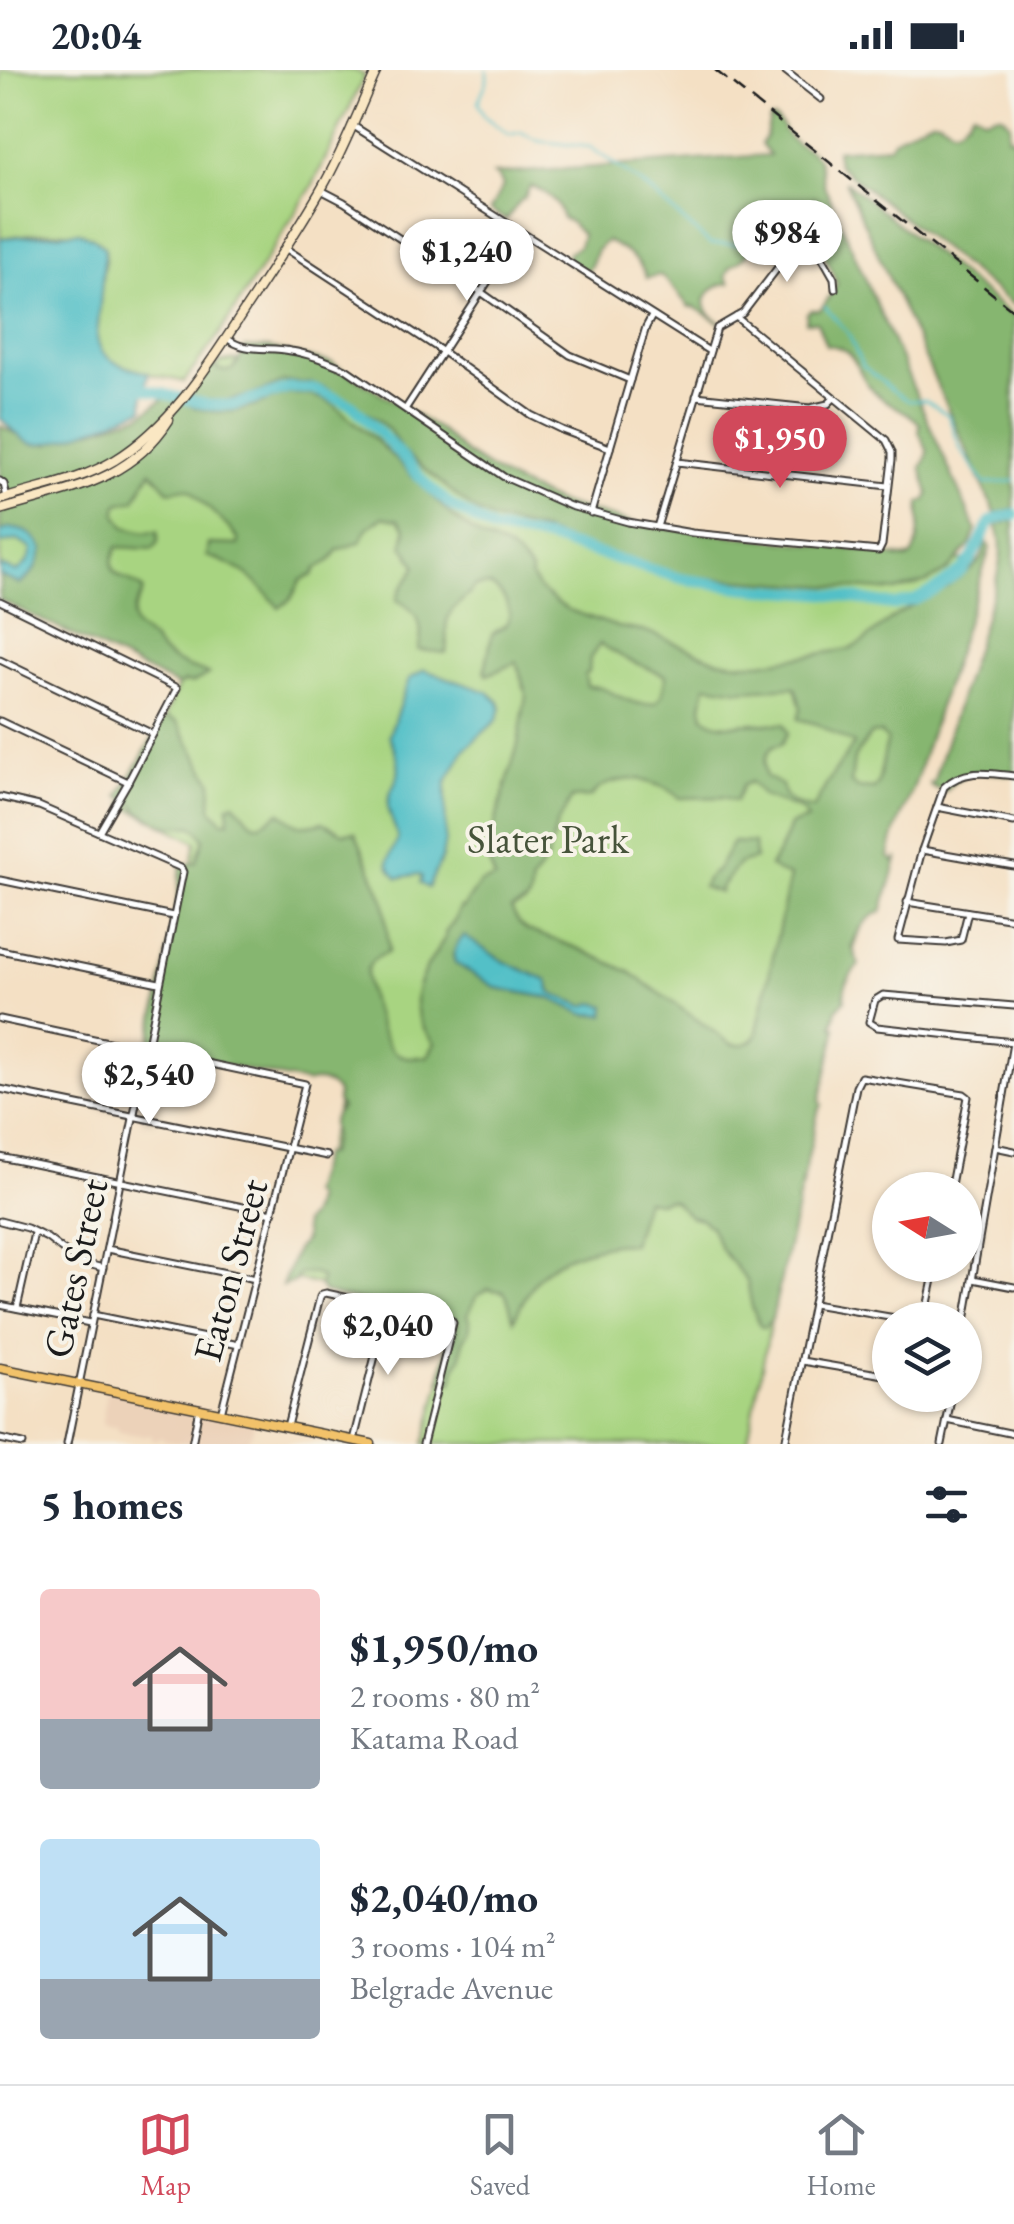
<!DOCTYPE html>
<html lang="en">
<head>
<meta charset="utf-8">
<style>
	body { margin:0; font-family:"EB Garamond",serif; background:#f6f6f7; color:#1f2937; height:100vh; display:flex; flex-direction:column; font-size:38px; white-space:nowrap }
	* { box-sizing:border-box; margin:0 }
	p { font-size:32px; color:#747a83 }
	.icon { flex:none; width:55px; height:55px; fill:none; stroke:currentColor; stroke-width:2; stroke-linecap:round; stroke-linejoin:round }
	.map { position:relative; height:1374px; overflow:hidden }
	.sheet { display:flex; flex-direction:column; background:#fff; flex:1 }
	.sheet>* { flex:none }
	.needle { width:65px; rotate:281deg }
	.buttons { position:absolute; left:872px; top:1102px; display:grid; gap:20px }
	.buttons a { display:grid; place-items:center; width:110px; height:110px; border-radius:50%; background:#fff; box-shadow:0 2px 8px #0004; font-size:50px }
	.price { position:absolute; translate:-50% -85px; padding:0 22px; border-radius:35px; background:#fff; color:#222; font-size:32px; line-height:65px; filter:drop-shadow(0 2px 5px #0008) }
	.price::after { content:''; position:absolute; left:50%; top:60px; width:30px; height:22px; margin-left:-15px; background:inherit; clip-path:polygon(0 0,100% 0,50% 100%) }
	.price.current { background:#d1495b; color:#fff }
	ul { padding:0; list-style:none }
	li { display:flex; align-items:center; gap:30px; height:250px; padding:0 40px }
	li span { display:grid; place-items:center; flex:none; width:280px; height:200px; border-radius:10px; color:#555 }
	li>.icon { margin-inline-start:auto }
	span .icon { width:120px; height:120px; fill:#fffc; stroke-width:1 }
	li b { font-size:42px }
	h2 { display:flex; justify-content:space-between; align-items:center; height:120px; padding:0 40px; font-size:42px }
	.status { display:flex; justify-content:space-between; align-items:center; height:70px; padding:0 50px; background:#fff; direction:ltr }
	.status svg { height:28px; fill:currentColor }
	.dock { display:flex; justify-content:space-around; align-items:center; height:140px; border-top:2px solid #e0e1e3; background:#fff; font-size:28px; color:#747a83 }
	.dock a { display:grid; justify-items:center; gap:5px }
	.dock .current { color:#d1495b }
	.map>svg:first-child { display:block }
</style>
</head>
<body>
<div class="status"><b>20:04</b><svg viewBox="0 0 49 12"><path d="M0 12V9h3v3zM5 12V6h3v6zM10 12V3h3v9zM15 12V0h3v12zM26 1h20v11H26zM47 4h2v5h-2z"/></svg></div>
<div class="map">
<svg width="1014" height="1374" viewBox="0 0 1014 1374">
	<rect width="100%" height="100%" fill="#f7f3e8"/>
	<filter id="ink" filterUnits="userSpaceOnUse"><feTurbulence type="fractalNoise" baseFrequency=".01" numOctaves="2"/><feDisplacementMap in="SourceGraphic" scale="20" xChannelSelector="R" yChannelSelector="G"/><feConvolveMatrix kernelMatrix="1 2 1 2 8 2 1 2 1" color-interpolation-filters="sRGB"/></filter>
	<filter id="wash" filterUnits="userSpaceOnUse"><feTurbulence type="fractalNoise" baseFrequency=".0048" numOctaves="4" result="noise"/><feDisplacementMap in="SourceGraphic" scale="40" xChannelSelector="R" yChannelSelector="G"/><feGaussianBlur stdDeviation="2.25" result="paint"/><feColorMatrix in="noise" values="0 0 0 0 0 0 0 0 0 0 0 0 0 0 0 0 0 1.4 0 .05"/><feComposite in="paint" operator="in"/></filter>
	<g filter="url(#wash)">
		<rect width="100%" height="100%" fill="#f4e0c4"/>
		<path fill="#ecd2b9" d="M107 1320 255 1351 252 1362 244 1374H188L164 1370 162 1367 153 1370 151 1365 144 1366 119 1362 116 1355 112 1357 102 1354Z"/>
		<g fill="#a8d481" stroke="#62784e" stroke-width="2.5">
			<path d="M0 0H354L365 5 313 115 220 263 184 312C161 306 120 301 103 284 95 277 97 265 98 255 101 237 99 219 103 201 104 193 108 185 104 178 91 151 24 166 0 168Z"/>
			<path d="M261 286 299 291 477 397 598 452 860 487 897 486 980 492 913 704 830 950 747 1374H424L458 1249 294 1209 343 1016 153 976 196 772 123 735 168 649 165 647 179 614 0 526V447L154 379 218 293Z"/>
		</g>
		<g fill="#86b66f" stroke="#516946" stroke-width="2.5" fill-rule="evenodd">
			<path d="M973 41 985 48 995 45H1002L1010 53 1008 67H1014V236L838 95 836 80 889 76C891 74 892 71 894 69 897 66 928 50 932 49 951 47 949 76 973 41Z"/>
			<path d="M774 48 782 55C788 77 810 75 818 89 821 95 822 108 824 115L976 460 970 475 947 501 927 512 895 521 692 507 610 487 542 461 493 450 474 440 402 381 390 361 378 350 326 318 311 313 284 312 252 325 224 331 203 330 194 327 189 321 210 294C231 310 236 297 245 278H269L332 293 440 360 467 384 507 409 557 432 640 455 881 482C889 485 899 490 907 489 921 486 919 446 920 433L926 430 929 424 921 397 925 392 928 382 919 362 920 354C906 338 881 333 869 316 854 297 856 277 826 275L817 252H806L807 243 811 240H820C828 232 830 222 837 215L835 207 821 178 824 169 832 161 820 133 814 128 812 135C800 131 792 131 787 143L780 140 773 145 767 143 760 145 755 155 758 163C751 179 747 189 731 196L726 206 730 213C716 214 697 226 709 243 712 247 718 250 722 254L694 237H689C682 228 668 210 660 205L646 208C643 192 621 177 606 171 590 183 596 195 585 203L568 192V182L579 176 582 165 570 152 562 148C560 132 545 121 530 116L524 129 521 130 506 150 490 140 503 116 500 109 494 104 770 85 761 74 766 66 770 49Z"/>
			<path d="M845 111 1014 247V440L995 443Z"/>
			<path d="M288 324H304L323 329 334 335 376 370 452 446 482 468 507 478 517 486 531 501V507L539 519 556 532 569 540 618 557 648 562 717 590 739 593H761L850 579 864 571 896 545 945 519 977 494 982 486 986 471 990 478 922 690C915 725 894 751 889 787L895 792 898 787 882 842C867 845 857 862 852 876L859 895C850 905 842 916 845 930L837 939 833 956 836 957 835 967 820 1031 822 1035 818 1042 772 1249 764 1258 760 1256 752 1237 747 1211 721 1179 710 1156 701 1149 689 1146 673 1130 668 1129 659 1132 645 1130 632 1174C617 1172 606 1175 592 1179 546 1190 533 1207 514 1250 510 1241 510 1230 504 1222L488 1219 477 1226 467 1245 470 1253 469 1261 463 1271 461 1288 456 1296 453 1312 440 1310 452 1251 324 1223 320 1217 321 1207 314 1204H299L294 1212 282 1216 296 1180 305 1170 303 1153C311 1147 315 1137 314 1127L310 1124C313 1110 319 1098 322 1084H329L334 1065C329 1053 333 1047 341 1038L337 1032V1022C329 1013 319 1008 307 1013L149 979 177 833 181 796 196 792 204 769C191 745 178 763 160 753 152 749 148 745 138 741L133 733 119 726 165 647 177 652 212 712 211 738 222 751H229L228 736 234 733C256 753 249 764 280 742 297 757 300 758 323 752L343 763 355 762 384 830 389 881C380 885 369 890 367 902 365 918 383 976 396 983 406 989 417 988 428 986L435 973C398 932 422 905 446 866L445 863 455 850 460 837 463 838 480 813 495 809 486 784 518 674 526 625 517 592 487 605 485 600 492 564C496 561 502 559 506 554 515 543 503 521 491 516 485 514 481 516 474 517 467 530 458 531 451 542 442 556 449 569 446 583L418 580C425 557 419 541 397 530 399 515 412 509 416 495L403 475 406 459 399 450 383 447 368 458 360 472 338 480 331 490 316 499 313 505 301 510 291 529 279 538C257 511 242 496 207 486L209 474 238 475 239 470C227 453 206 438 192 421L185 418 169 421 151 401 135 430 118 434 116 444 125 457 145 462 158 461V472L153 479 117 477C116 482 112 488 112 493 111 510 134 508 143 520 141 530 131 540 133 550 134 560 143 561 149 567 156 573 153 572 159 579 173 593 191 598 209 604L192 613 184 612 178 616 0 530V506L21 513C34 504 38 495 43 479L10 458 0 462V443L7 441 8 427 0 411V356L30 371 49 374 69 363 91 360 141 345 166 327H175C197 342 221 346 248 338 261 335 273 327 288 324ZM600 574 626 589 666 606 662 625 656 633C628 640 609 614 587 616L585 605 589 602 590 588ZM706 615 740 620 795 617 801 638 798 649 817 654 854 674 829 710 813 739 795 734 785 727 782 715 766 707C763 695 764 687 772 677L782 674 788 663 784 654C773 654 762 653 751 653 733 654 721 659 704 647L702 636ZM880 663 887 670 878 714 874 719 858 718 851 713 854 688 871 664ZM639 709 666 718 680 728 724 727 736 731 743 715 751 712 763 726 801 740 808 749 790 755C785 770 778 784 770 796L778 802 790 806 756 966C750 974 740 977 730 973L630 902 580 879 527 860 519 853 511 839 526 833 530 827 532 811 547 790 557 754 572 728 591 727C602 711 621 710 639 709ZM453 885 503 891 549 914 551 923 605 944 590 945 550 928 497 918 455 893Z"/>
			<path d="M1009 451H1014V705C986 703 963 696 945 722L931 716 930 713H933L995 515C1000 494 1005 475 996 455Z"/>
			<path d="M733 772 754 773 755 789 739 793 720 818V823L703 817 706 809 717 800Z"/>
		</g>
		<g fill="#52c0c7" stroke="#376e72" stroke-width="2.5">
			<path d="M79 162 94 168 105 178 97 267C100 292 127 298 149 303L144 320 143 339C120 347 51 380 31 373 19 368 9 357 0 348V168Z"/>
			<path d="M10 458C26 460 35 464 43 479 38 495 34 504 20 514L0 506V496L17 502C25 496 31 489 32 479L17 470 0 474V462Z"/>
			<path d="M424 600 488 622 499 632 501 638 497 650 465 679 446 713 445 770 442 788 428 818 420 813 422 807 419 804 398 808C380 791 392 787 398 768 396 758 389 746 388 736 387 724 396 715 398 705 401 692 394 677 389 665L409 609Z"/>
			<path d="M464 866 503 891 548 911 551 923 584 936 594 933 606 936 605 945 584 944 550 928 497 918 455 893C452 882 455 874 464 866Z"/>
		</g>
		<g fill="none" stroke-linecap="round" stroke-linejoin="round">
			<g stroke="#52c0c7" stroke-width="2.5">
				<path d="M487 0V11L478 32 484 46 509 65 521 62 538 71 590 77 641 113 710 174H741L763 185"/>
				<path d="M825 237 848 263 862 295 892 320 909 331 925 330 948 345 961 380 985 414 1014 411"/>
			</g>
			<path stroke="#52c0c7" stroke-width="11" d="M129 315 209 335H235L291 318 315 319 352 335 383 366 428 416 452 436 493 460 548 469 683 509 744 518 827 524 894 535 915 530 937 519 962 500 971 489 990 452 1001 447 1014 445"/>
		</g>
	</g>
	<g filter="url(#ink)">
		<g fill="none" stroke-linecap="round" stroke-linejoin="round">
			<g stroke="#3c3935" stroke-width="9">
				<g id="minor">
					<path d="M784 0 821 29"/>
					<path d="M352 55 709 281"/>
					<path d="M321 120 344 132 481 222 570 285 630 310"/>
					<path d="M285 178 436 277 531 345 562 360 610 378"/>
					<path d="M227 268C244 283 269 276 291 281 310 284 328 291 346 299L504 407 570 436 628 452 692 463 879 481 882 475 892 390V382L886 370 736 247"/>
					<path d="M696 326 810 338 828 334 834 328"/>
					<path d="M406 338 520 162"/>
					<path d="M677 392 888 416"/>
					<path d="M0 411 4 414 7 428"/>
					<path d="M591 443 630 310 646 257 652 246"/>
					<path d="M657 457 717 258 743 243 779 196 809 164 834 208 835 219"/>
					<path d="M0 531 177 618 128 712 99 762"/>
					<path d="M0 590 153 664"/>
					<path d="M0 651 128 712"/>
					<path d="M0 727 39 736 181 798 183 802 67 1374"/>
					<path d="M937 737 1014 752"/>
					<path d="M922 780 1014 796"/>
					<path d="M0 810 173 846"/>
					<path d="M907 832 1014 849"/>
					<path d="M968 842 961 870 946 873 898 870 922 780 944 717C964 698 989 703 1014 706"/>
					<path d="M0 880 159 913"/>
					<path d="M0 949 305 1014 221 1343"/>
					<path d="M1013 972 877 957 869 952 875 930 883 925 1014 936"/>
					<path d="M0 1019 327 1086"/>
					<path d="M995 1077 1014 1081"/>
					<path d="M0 1087 273 1143"/>
					<path d="M0 1151 27 1158 47 1168 77 1191 103 1198"/>
					<path d="M107 1179 256 1209"/>
					<path d="M973 1209 1014 1217"/>
					<path d="M813 1234 907 1250"/>
					<path d="M0 1235 90 1253"/>
					<path d="M17 1238 34 1163"/>
					<path d="M93 1245 239 1275"/>
					<path d="M920 1250 926 1243 936 1195"/>
					<path d="M965 1251 1013 973"/>
					<path d="M802 1291 890 1306"/>
					<path d="M947 1350 1014 1364"/>
					<path d="M287 1356 320 1227 322 1224 326 1223 451 1250 453 1253 423 1374"/>
					<path d="M0 1369 23 1374"/>
					<path d="M354 1370 387 1238"/>
					<path d="M192 1374 199 1338"/>
					<path d="M785 1374 856 1017 861 1007 964 1024 968 1027 950 1120"/>
					<path d="M942 1374 952 1325"/>
				</g>
			</g>
			<g stroke="#3c3935" stroke-width="11">
				<g id="secondary">
					<path d="M0 430C39 417 80 411 115 390 172 355 209 295 244 241 271 200 298 160 322 118 344 80 359 39 377 0"/>
					<path d="M0 440C65 420 129 413 169 350"/>
				</g>
			</g>
			<g stroke="#3c3935" stroke-width="11">
				<path id="primary" d="M0 1298 371 1374"/>
			</g>
			<use href="#minor" stroke="#fff" stroke-width="5"/>
			<use href="#secondary" stroke="#fae7c3" stroke-width="8"/>
			<use href="#primary" stroke="#f2c26a" stroke-width="8"/>
			<path stroke="#1c1c1c" stroke-width="2.5" stroke-dasharray="15 8" stroke-linecap="butt" d="M715 0 1014 241"/>
		</g>
	</g>
	<g text-anchor="middle" dominant-baseline="central" stroke-width="8" stroke-linejoin="round" paint-order="stroke">
		<g font-size="40" fill="#46533a" stroke="#f7f3e8">
			<text x="548" y="769">Slater Park</text>
		</g>
		<g font-size="40" fill="#1c1c1c" stroke="#f7f3e8">
			<text transform="translate(75 1198) rotate(-78)">Gates Street</text>
			<text transform="translate(230 1200) rotate(-75)">Eaton Street</text>
		</g>
	</g>
</svg>
<div class="buttons">
<a><svg class="needle" viewBox="-14 -14 28 28"><path d="M0-13l5 13h-10z" fill="#e53935"/><path d="M0 13l5-13h-10z" fill="#747a83"/></svg></a>
<a><svg class="icon" aria-label="layers" viewBox="0 0 24 24"><path d="M12 4l9 5-9 5-9-5zM3 14l9 5 9-5"/></svg></a>
</div>
<b class="price" style="left:787px;top:215px">$984</b>
<b class="price" style="left:467px;top:234px">$1,240</b>
<b class="price current" style="left:780px;top:421px">$1,950</b>
<b class="price" style="left:149px;top:1057px">$2,540</b>
<b class="price" style="left:388px;top:1308px">$2,040</b>
</div>
<section class="sheet">
<h2>5 homes<svg class="icon" aria-label="filters" viewBox="0 0 24 24"><path d="M4 7h16M4 17h16"/><circle cx="9" cy="7" r="2"/><circle cx="15" cy="17" r="2"/></svg></h2>
<ul>
<li><span style="background:linear-gradient(#f6c9c9 65%,#9aa5b1 0)"><svg class="icon" aria-label="home" viewBox="0 0 24 24"><path d="M3 11l9-7 9 7M6 9v11h12V9"/></svg></span><div><b>$1,950/mo</b><p>2 rooms · 80 m²</p><p>Katama Road</p></div></li>
<li><span style="background:linear-gradient(#bfe0f5 70%,#9aa5b1 0)"><svg class="icon" aria-label="home" viewBox="0 0 24 24"><path d="M3 11l9-7 9 7M6 9v11h12V9"/></svg></span><div><b>$2,040/mo</b><p>3 rooms · 104 m²</p><p>Belgrade Avenue</p></div></li>
</ul>
</section>
<nav class="dock">
<a class="current"><svg class="icon" aria-label="map" viewBox="0 0 24 24"><path d="M3 6l6-2 6 2 6-2v14l-6 2-6-2-6 2zM9 4v14M15 6v14"/></svg>Map</a>
<a><svg class="icon" aria-label="saved" viewBox="0 0 24 24"><path d="M7 4h10v16l-5-4-5 4z"/></svg>Saved</a>
<a><svg class="icon" aria-label="home" viewBox="0 0 24 24"><path d="M3 11l9-7 9 7M6 9v11h12V9"/></svg>Home</a>
</nav>
</body>
</html>
